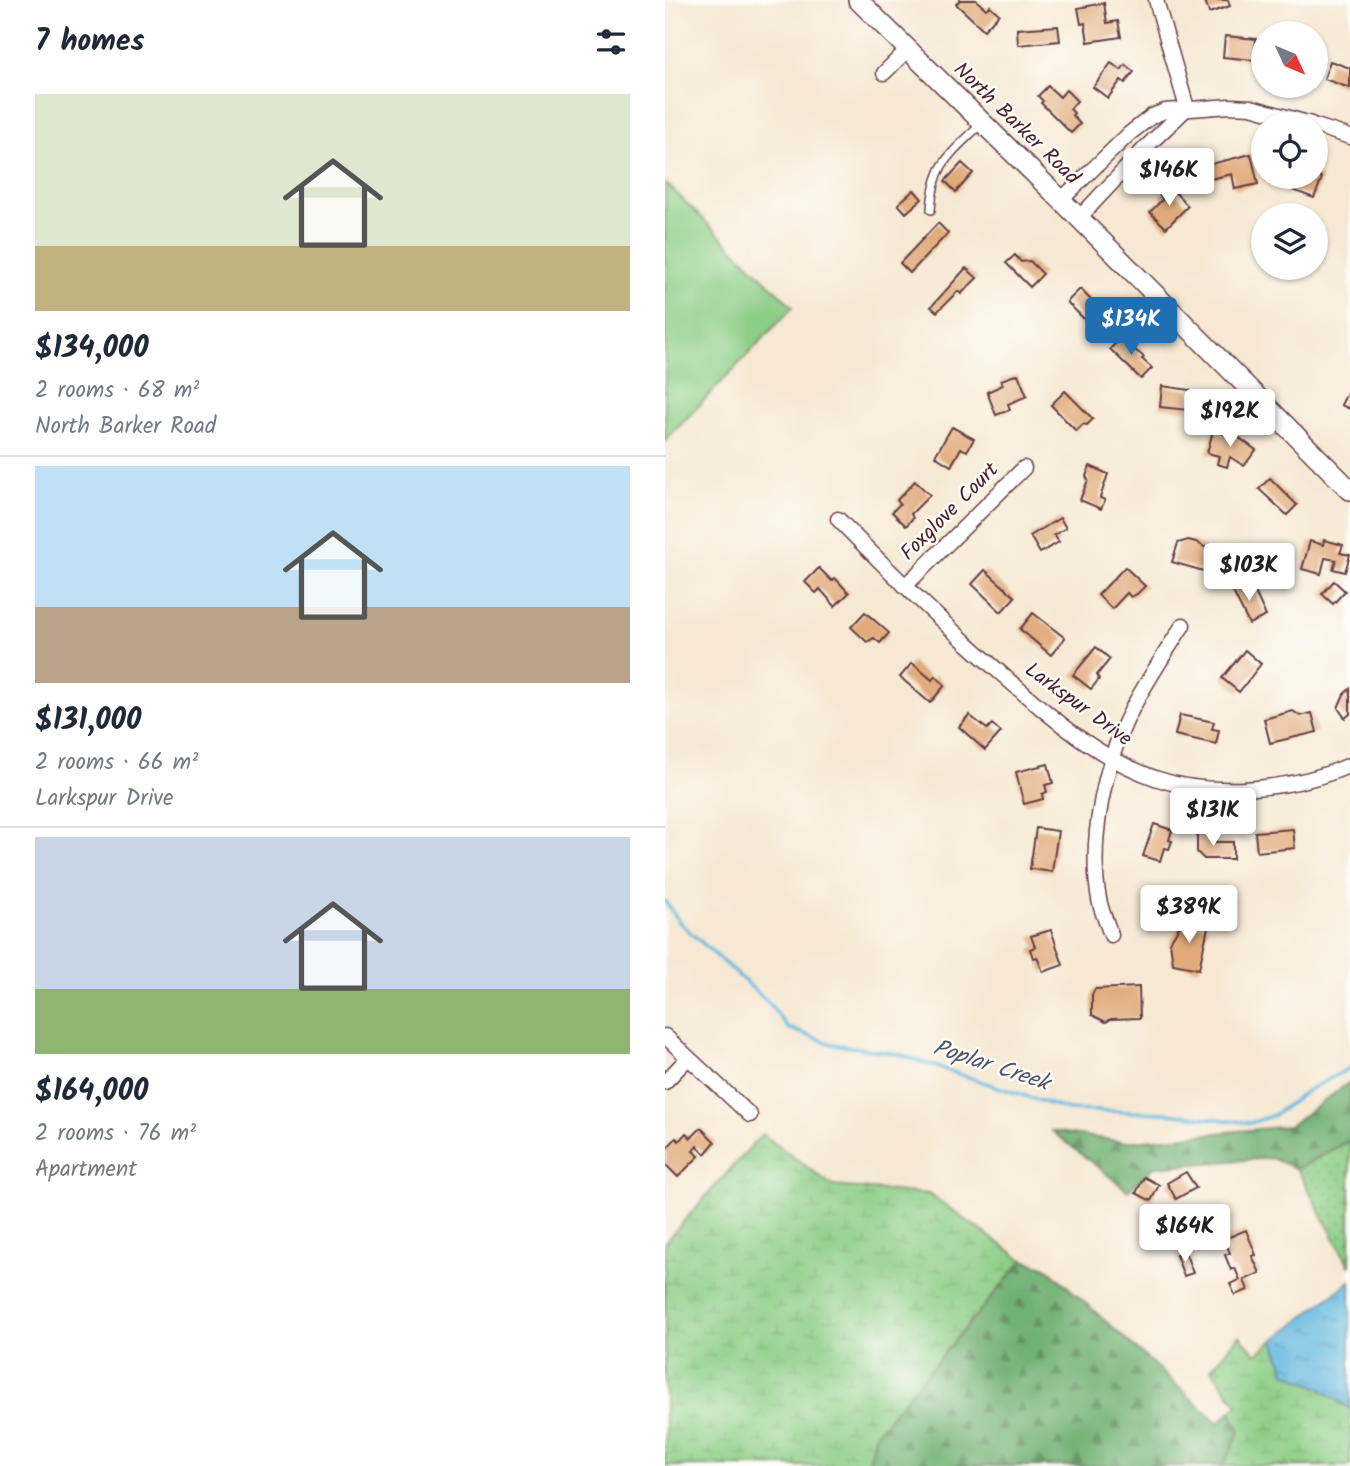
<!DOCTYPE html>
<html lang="en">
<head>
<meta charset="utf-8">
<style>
	body { margin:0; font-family:Kalam,sans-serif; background:#f6f6f7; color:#1f2937; height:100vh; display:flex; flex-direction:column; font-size:26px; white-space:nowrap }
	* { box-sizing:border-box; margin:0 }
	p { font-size:23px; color:#747a83 }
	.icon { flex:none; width:38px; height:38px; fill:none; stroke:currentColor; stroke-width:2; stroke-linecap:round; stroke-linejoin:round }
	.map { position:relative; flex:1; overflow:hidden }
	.panel { display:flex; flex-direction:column; background:#fff; width:665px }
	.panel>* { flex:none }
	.needle { width:46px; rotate:134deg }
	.buttons { position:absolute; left:586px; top:21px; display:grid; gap:14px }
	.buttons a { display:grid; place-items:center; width:77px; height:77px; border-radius:50%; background:#fff; box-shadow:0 2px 5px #0004; font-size:35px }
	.price { position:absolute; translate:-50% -60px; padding:0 16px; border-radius:7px; background:#fff; color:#222; font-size:23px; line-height:46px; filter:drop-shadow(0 2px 4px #0008) }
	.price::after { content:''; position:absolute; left:50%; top:42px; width:21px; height:16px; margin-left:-10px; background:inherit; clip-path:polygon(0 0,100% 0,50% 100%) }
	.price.on { background:#1f6fb2; color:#fff }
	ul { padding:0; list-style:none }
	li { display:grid; align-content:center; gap:14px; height:371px; padding:0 35px }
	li+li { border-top:2px solid #e0e1e3 }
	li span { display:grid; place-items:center; height:217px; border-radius:0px; color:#555 }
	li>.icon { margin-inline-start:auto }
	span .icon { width:126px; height:126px; fill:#fffc; stroke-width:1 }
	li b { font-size:30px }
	h2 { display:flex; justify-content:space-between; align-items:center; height:84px; padding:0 35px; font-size:30px }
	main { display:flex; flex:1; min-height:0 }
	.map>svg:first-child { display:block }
</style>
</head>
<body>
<main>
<section class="panel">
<h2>7 homes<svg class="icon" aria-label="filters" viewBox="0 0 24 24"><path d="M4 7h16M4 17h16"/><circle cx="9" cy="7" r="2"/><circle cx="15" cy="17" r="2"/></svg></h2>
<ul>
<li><span style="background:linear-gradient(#dfe7d0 70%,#c2b280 0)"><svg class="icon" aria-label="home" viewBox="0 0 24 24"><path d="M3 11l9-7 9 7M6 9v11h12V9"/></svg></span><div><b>$134,000</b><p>2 rooms · 68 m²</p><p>North Barker Road</p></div></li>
<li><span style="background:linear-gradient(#bfe0f5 65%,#b9a48a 0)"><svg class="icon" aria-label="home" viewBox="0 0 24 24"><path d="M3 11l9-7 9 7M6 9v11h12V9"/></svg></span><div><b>$131,000</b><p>2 rooms · 66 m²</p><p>Larkspur Drive</p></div></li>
<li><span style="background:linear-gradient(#c9d6e8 70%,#8fb573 0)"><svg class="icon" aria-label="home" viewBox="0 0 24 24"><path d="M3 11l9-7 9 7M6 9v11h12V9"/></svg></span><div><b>$164,000</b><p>2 rooms · 76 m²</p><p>Apartment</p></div></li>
</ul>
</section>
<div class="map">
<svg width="685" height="1466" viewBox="0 0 685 1466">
	<defs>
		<pattern id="grass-dots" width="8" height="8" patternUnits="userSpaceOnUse" patternTransform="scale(1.75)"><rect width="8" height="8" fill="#8cce86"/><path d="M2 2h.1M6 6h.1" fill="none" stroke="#7ab074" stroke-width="1.8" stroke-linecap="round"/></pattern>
		<pattern id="forest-firs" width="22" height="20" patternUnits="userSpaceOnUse" patternTransform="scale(1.75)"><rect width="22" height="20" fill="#71b173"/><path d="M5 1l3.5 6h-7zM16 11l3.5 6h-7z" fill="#5f8f5f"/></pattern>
		<pattern id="wetland-marsh" width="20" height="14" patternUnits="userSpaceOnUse" patternTransform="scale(1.75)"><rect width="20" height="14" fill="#8cce86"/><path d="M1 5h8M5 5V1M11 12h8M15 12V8" fill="none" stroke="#7ab074"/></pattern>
		<pattern id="water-ripples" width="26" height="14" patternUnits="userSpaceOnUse" patternTransform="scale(1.75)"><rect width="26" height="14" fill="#62b8df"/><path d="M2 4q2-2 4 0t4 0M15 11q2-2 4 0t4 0" fill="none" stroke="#5395b5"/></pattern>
	</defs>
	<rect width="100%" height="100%" fill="#fdfcf7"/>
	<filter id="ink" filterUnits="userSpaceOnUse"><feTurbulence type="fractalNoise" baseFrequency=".0143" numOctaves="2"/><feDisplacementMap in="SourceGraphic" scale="14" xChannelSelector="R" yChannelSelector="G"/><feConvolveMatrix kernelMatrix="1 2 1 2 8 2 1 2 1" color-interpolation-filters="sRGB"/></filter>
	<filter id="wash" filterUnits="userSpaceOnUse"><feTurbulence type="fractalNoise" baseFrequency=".00686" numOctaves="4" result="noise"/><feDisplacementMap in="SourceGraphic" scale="28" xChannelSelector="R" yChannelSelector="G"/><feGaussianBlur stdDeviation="1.57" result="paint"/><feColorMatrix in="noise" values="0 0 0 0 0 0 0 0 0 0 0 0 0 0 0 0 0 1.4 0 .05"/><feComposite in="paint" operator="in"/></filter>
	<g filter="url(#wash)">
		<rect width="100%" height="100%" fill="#f6e8d2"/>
		<path fill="url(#grass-dots)" stroke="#6b7658" stroke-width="2" d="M685 1140V1267L632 1169Z"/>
		<g fill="url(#forest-firs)" stroke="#5e684f" stroke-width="2">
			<path d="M685 1082V1140L632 1169 606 1158 489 1167 463 1191 387 1131 459 1142 624 1126Z"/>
			<path d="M358 1260 382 1268 553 1423 566 1411 575 1431 558 1466H203L210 1434Z"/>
		</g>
		<g fill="url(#wetland-marsh)" stroke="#6b7658" stroke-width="2">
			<path d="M97 1134 168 1186 264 1194 358 1260 210 1434 203 1466H0V1242Z"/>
			<path d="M574 1335 591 1354 609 1340 620 1372 655 1388 685 1409V1466H558L575 1431 566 1411 573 1405 546 1369Z"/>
		</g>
		<path fill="#8cce86" stroke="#6b7658" stroke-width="2" d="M0 182 128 307 0 441Z"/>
		<path fill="url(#water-ripples)" stroke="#566c85" stroke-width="2" d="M685 1281V1409L655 1388 620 1372 609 1340Z"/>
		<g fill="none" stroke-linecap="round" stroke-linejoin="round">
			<path stroke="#62b8df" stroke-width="3.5" d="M0 901 15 923 104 1003 123 1028 167 1044 233 1054 403 1110 502 1113 586 1123 609 1115 643 1090 685 1068"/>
		</g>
		<g id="blocks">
			<g fill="#e1ab7b">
				<path d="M295 0H311L321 9 325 6 334 14 319 30 291 4Z"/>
				<path d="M540 0H563L565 6 544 13Z"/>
				<path d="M439 3 442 23 453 21 456 37 423 42 420 23 416 24 413 8Z"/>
				<path d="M393 26 395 41 353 45 352 29Z"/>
				<path d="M560 36 591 39 589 60 558 57Z"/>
				<path d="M665 61 685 68V88L659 79Z"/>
				<path d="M446 63 456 70 460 65 469 72 460 83 456 80 443 98 428 87Z"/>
				<path d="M383 86 395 97 401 90 412 101 405 109 409 113 407 115 415 124 406 133 376 103 378 101 373 96Z"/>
				<path d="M586 154 593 184 570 189 567 174 541 180 538 166Z"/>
				<path d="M297 163 308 173 291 192 280 181Z"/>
				<path d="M651 175 657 178 649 198 611 184 614 177Z"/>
				<path d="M505 187 523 206 501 228 485 212 498 199 495 196Z"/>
				<path d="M249 190 257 199 241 213 233 204Z"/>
				<path d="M273 223 283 233 245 273 235 263Z"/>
				<path d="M350 255 356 262 365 261 378 274 365 287 341 263Z"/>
				<path d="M301 268 312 278 296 294 293 291 272 312 266 307Z"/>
				<path d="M415 289 444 318 431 331 402 302Z"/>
				<path d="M460 334 468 342 465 346 479 357 477 359 487 368 476 379 445 349Z"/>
				<path d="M353 374 362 396 343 404 345 410 331 415 322 392 338 385 336 380Z"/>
				<path d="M497 386 525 390 523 410 495 407Z"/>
				<path d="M685 387V409L676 405Z"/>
				<path d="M400 391 428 419 422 425 418 424 411 431 386 405Z"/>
				<path d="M287 427 309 439 302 451 296 448 286 466 270 456Z"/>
				<path d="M548 431 573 437 591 450 579 466 565 457 562 467 552 464 554 456 542 453Z"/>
				<path d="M425 466 443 474 435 498 440 500 436 509 415 500 423 480 421 476Z"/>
				<path d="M605 478 632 505 622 515 594 489Z"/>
				<path d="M250 481 265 495 246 514 248 518 241 526 227 512 235 504 232 500Z"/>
				<path d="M395 518 401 528 389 535 394 542 375 553 365 536Z"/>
				<path d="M523 540 531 542 548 552 542 572 507 562 513 543Z"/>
				<path d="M659 540 678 545 675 553 685 555 680 572 668 569 671 560 660 558 656 574 637 569 645 541 658 545Z"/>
				<path d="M460 567 480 586 472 594 466 597 462 593 447 609 433 595Z"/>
				<path d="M154 568 167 581 170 578 184 593 170 606 155 589 151 593 140 582Z"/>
				<path d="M320 570 350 597 336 612 307 584Z"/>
				<path d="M585 581 601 616 584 624 567 590Z"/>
				<path d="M669 581 680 591 668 604 657 594Z"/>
				<path d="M200 612 224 633 215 643 209 638 202 642 186 627Z"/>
				<path d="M368 613 400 638 386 655 355 629Z"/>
				<path d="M431 647 445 659 432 675 434 679 426 689 408 675Z"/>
				<path d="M580 650 596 664 574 692 557 678Z"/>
				<path d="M247 663 267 680 270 676 280 685 265 703 235 677Z"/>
				<path d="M685 689V714L680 718 673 708 679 694Z"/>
				<path d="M628 711 635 716 647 713 652 732 605 743 599 719Z"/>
				<path d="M304 715 322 729 327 724 336 732 320 750 294 727Z"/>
				<path d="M515 715 549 722 547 729 554 730 551 744 510 735Z"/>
				<path d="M383 764 388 783 380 785 382 792 377 794 378 799 359 804 351 772Z"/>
				<path d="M489 824 507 830 504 840 507 841 504 849 499 848 495 861 478 856Z"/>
				<path d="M371 828 393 831 387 872 365 869Z"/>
				<path d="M628 829 630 848 592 852 590 832Z"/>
				<path d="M532 832H547V842H568V859H539L532 852Z"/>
				<path d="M517 922 543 927 534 969 508 964 505 942Z"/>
				<path d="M386 930 398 965 378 972 372 957 368 958 365 949 370 947 366 936Z"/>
				<path d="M474 987 475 1018 446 1019 441 1022 427 1015V995L430 989Z"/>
				<path d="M36 1128 50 1142 40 1154 32 1146 28 1151 34 1156 13 1177 0 1164 2 1153 0 1150 11 1138 14 1141 21 1133 26 1138Z"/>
				<path d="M521 1172 531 1188 511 1199 502 1183Z"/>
				<path d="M479 1177 494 1185 486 1201 471 1193Z"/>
				<path d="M581 1230 591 1255 587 1256 595 1273 579 1280 583 1290 570 1295 565 1284 575 1280 570 1268 566 1270 560 1255 565 1253 559 1239Z"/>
				<path d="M520 1252 528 1273 519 1276 511 1255Z"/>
			</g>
		</g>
	</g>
	<g filter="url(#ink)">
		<use href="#blocks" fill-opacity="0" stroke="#643d44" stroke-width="2"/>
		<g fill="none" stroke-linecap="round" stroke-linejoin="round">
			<g stroke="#643d44" stroke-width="10">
				<path id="service" d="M266 210C269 162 285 155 317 123"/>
			</g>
			<g stroke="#643d44" stroke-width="17">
				<g id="minor">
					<path d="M491 0 522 108"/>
					<path d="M219 73 242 50"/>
					<path d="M651 126 685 137"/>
					<path d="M396 200 464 134 487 116 500 111 565 106 586 107 646 124"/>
					<path d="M414 218 479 149 522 108"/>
					<path d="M173 519C219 566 266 612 315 655 369 702 424 756 493 779 548 798 632 789 685 765"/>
					<path d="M240 586 359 468"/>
					<path d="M446 935C442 923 436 911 434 899 423 841 440 759 468 707 483 679 501 652 518 625"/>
					<path d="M0 1036 85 1115"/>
					<path d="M0 1082 23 1058"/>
				</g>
			</g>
			<g stroke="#643d44" stroke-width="22">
				<path id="secondary" d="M193 0 396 200 685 490"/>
			</g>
			<use href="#service" stroke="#fff" stroke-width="7"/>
			<use href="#minor" stroke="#fff" stroke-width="14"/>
			<use href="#secondary" stroke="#fff" stroke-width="19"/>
		</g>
	</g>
	<g text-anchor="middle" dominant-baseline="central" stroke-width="5" stroke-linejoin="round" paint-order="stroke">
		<g font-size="21" fill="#4a1f2b" stroke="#fdfcf7">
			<text transform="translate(351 124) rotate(44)">North Barker Road</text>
			<text transform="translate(285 512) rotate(-45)">Foxglove Court</text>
			<text transform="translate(413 705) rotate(36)">Larkspur Drive</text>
		</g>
		<g font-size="23" font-style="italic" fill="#52556a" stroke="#fdfcf7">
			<text transform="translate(326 1066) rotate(18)">Poplar Creek</text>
		</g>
	</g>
</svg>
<div class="buttons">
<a><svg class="needle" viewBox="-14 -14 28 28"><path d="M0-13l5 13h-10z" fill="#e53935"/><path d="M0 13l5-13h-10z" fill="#747a83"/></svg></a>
<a><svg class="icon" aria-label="locate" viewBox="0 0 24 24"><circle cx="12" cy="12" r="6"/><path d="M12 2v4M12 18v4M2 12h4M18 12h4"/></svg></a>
<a><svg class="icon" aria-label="layers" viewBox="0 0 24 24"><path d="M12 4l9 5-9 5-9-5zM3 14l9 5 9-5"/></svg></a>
</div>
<b class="price" style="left:504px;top:208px">$146K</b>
<b class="price on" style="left:466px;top:357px">$134K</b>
<b class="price" style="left:565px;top:449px">$192K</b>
<b class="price" style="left:584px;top:603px">$103K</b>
<b class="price" style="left:548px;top:848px">$131K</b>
<b class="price" style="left:524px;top:945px">$389K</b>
<b class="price" style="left:520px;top:1264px">$164K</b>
</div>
</main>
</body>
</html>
